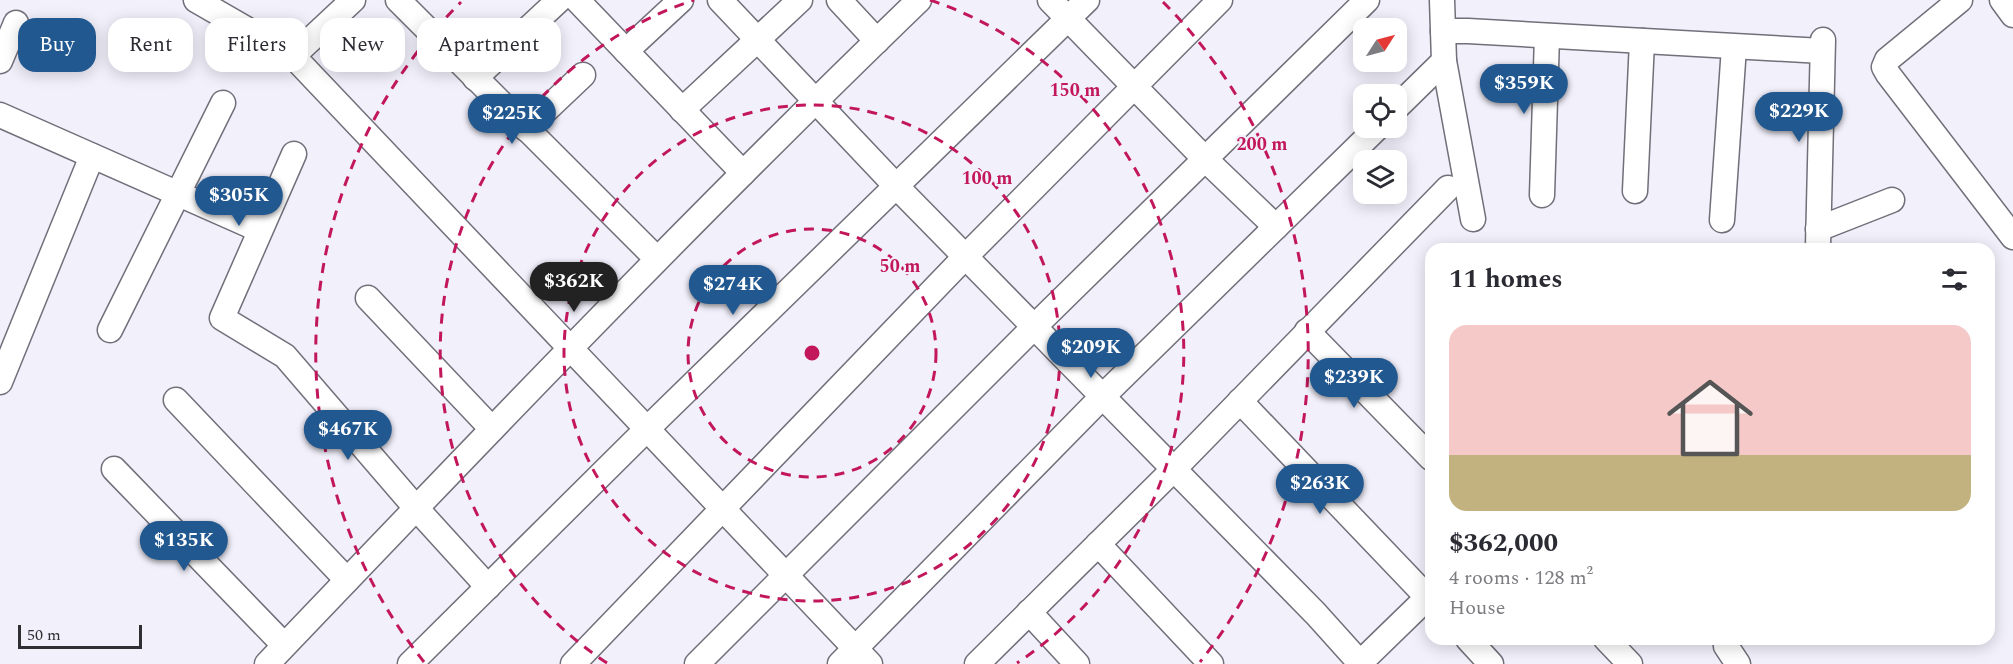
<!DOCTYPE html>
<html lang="en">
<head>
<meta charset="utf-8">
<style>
	body { margin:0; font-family:Spectral,serif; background:#f2f2f3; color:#2b2b33; height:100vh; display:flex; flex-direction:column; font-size:22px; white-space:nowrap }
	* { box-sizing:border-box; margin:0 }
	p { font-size:20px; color:#7c7c81 }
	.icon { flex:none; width:33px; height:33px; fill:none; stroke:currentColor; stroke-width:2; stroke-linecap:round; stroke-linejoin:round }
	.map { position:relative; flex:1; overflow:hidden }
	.panel { position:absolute; left:1425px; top:243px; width:570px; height:402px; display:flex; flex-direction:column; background:#fff; border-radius:18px; box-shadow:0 3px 15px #0003 }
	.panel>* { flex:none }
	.hud { position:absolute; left:18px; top:18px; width:570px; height:54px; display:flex; gap:12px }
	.needle { width:39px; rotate:54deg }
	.tools { position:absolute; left:1353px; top:18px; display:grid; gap:12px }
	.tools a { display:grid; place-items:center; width:54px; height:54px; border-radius:12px; background:#fff; box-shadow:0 3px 15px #0003; font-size:30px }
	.scale { position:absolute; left:18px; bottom:15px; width:124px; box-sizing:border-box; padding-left:6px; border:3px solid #2f2e32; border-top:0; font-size:16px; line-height:21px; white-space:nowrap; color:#2f2e32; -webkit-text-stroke:4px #f2f0fb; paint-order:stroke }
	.price { position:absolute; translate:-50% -51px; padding:0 14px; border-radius:21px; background:#225890; color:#fff; font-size:20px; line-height:39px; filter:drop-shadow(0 2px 3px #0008) }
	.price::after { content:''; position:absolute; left:50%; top:36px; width:18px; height:14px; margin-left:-9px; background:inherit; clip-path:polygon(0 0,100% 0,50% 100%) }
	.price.current { background:#222; color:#fff }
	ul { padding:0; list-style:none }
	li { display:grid; align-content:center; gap:12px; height:318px; padding:0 24px }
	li+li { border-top:2px solid #e1e1e2 }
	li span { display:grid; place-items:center; height:186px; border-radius:18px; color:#555 }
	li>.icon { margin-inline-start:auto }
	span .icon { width:108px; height:108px; fill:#fffc; stroke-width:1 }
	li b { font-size:26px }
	h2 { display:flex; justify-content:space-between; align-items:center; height:72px; padding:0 24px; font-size:26px }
	.chip { padding:0 21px; border-radius:18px; background:#fff; box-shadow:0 3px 15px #0003; font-size:21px; line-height:54px }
	.chip.current { background:#225890; color:#fff }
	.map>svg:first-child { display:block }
</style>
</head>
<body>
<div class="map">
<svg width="2013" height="664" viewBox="0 0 2013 664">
	<rect width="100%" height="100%" fill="#f2f0fb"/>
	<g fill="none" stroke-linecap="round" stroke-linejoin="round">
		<g stroke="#716f79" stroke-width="27">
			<g id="minor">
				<path d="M196 0 293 56 870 664"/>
				<path d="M398 0 657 259"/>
				<path d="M577 0 743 173"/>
				<path d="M720 0 897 187 1316 614 1361 664"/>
				<path d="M839 0 877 41"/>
				<path d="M1050 0 1205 159 1276 227"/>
				<path d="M1442 0 1444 61 1473 219"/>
				<path d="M1960 0 1887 60 1884 67 1888 74 2013 237"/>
				<path d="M2002 0 2013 15"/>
				<path d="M1443 31H1468L1822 51"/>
				<path d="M626 51 681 0"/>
				<path d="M293 56 353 0"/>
				<path d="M0 61 16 23"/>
				<path d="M475 78 559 0"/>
				<path d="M1396 108 1444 61"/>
				<path d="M682 110 800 0"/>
				<path d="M0 115 260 230"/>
				<path d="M526 129 583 75"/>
				<path d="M294 154 222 318 285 356 416 508 488 587"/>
				<path d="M1635 191 1642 41"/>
				<path d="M1542 195 1547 36"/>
				<path d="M1722 220 1734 47"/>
				<path d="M1818 229 1892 200"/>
				<path d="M1818 246 1823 40"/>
				<path d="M368 298 492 429"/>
				<path d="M110 330 223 103"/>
				<path d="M1307 331 1431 458"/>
				<path d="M0 382 92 156"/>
				<path d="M176 400 347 580"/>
				<path d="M1240 401 1431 601"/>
				<path d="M114 469 284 645"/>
				<path d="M1098 544 1211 664"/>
				<path d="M1029 612 1077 664"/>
				<path d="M1468 639 1491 664"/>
				<path d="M1606 639 1630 664"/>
				<path d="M1729 639 1726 646 1738 664"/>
				<path d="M1360 663 1431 594"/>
				<path d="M267 664C481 440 696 215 919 0"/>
				<path d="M410 664 647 429 1087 0"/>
				<path d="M573 664 966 256 1220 0"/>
				<path d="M697 664 1035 326 1367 0"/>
				<path d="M840 664 1103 396 1377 128"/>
				<path d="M977 664 1174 469 1448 188"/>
			</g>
		</g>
		<use href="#minor" stroke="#fff" stroke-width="24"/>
	</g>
	<g fill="none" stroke="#c2185b" stroke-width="3" stroke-dasharray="10 8">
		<circle cx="812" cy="353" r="124"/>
		<circle cx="812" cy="353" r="248"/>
		<path d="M607 663A372 372 0 0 1 694 0M930 0A372 372 0 0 1 1017 663"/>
		<path d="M424 662A496 496 0 0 1 461 2M1163 2A496 496 0 0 1 1200 662"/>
	</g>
	<circle cx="812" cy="353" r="9" fill="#c2185b" stroke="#f2f0fb" stroke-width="3"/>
	<g font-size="18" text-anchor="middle" font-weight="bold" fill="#c2185b" stroke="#f2f0fb" stroke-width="4.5" stroke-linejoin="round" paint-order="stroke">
		<text x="1075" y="96">150 m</text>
		<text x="1262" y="150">200 m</text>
		<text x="987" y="184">100 m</text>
		<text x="900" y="272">50 m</text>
	</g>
</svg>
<div class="tools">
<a><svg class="needle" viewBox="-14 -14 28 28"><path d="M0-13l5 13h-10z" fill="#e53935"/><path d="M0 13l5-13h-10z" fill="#7c7c81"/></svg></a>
<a><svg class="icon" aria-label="locate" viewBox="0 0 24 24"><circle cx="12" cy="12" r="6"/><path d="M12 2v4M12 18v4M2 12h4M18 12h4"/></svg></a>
<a><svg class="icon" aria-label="layers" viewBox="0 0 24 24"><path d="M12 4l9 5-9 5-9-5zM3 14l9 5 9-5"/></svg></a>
</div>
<div class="scale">50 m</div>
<b class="price" style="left:1524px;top:115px">$359K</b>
<b class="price" style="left:1799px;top:143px">$229K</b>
<b class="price" style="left:512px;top:145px">$225K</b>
<b class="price" style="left:239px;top:227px">$305K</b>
<b class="price current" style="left:574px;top:313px">$362K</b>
<b class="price" style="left:733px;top:316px">$274K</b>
<b class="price" style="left:1091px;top:379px">$209K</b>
<b class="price" style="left:1354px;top:409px">$239K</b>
<b class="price" style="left:348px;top:461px">$467K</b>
<b class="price" style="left:1320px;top:515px">$263K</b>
<b class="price" style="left:184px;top:572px">$135K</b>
<div class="hud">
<a class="chip current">Buy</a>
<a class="chip">Rent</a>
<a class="chip">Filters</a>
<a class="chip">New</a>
<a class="chip">Apartment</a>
</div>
<section class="panel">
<h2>11 homes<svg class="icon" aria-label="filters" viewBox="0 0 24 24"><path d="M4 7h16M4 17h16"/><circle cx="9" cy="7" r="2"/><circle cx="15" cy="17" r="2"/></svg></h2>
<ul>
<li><span style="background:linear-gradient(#f6c9c9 70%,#c2b280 0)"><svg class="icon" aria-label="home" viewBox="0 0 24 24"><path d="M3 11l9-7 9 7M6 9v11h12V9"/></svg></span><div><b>$362,000</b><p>4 rooms · 128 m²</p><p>House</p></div></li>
</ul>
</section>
</div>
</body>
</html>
